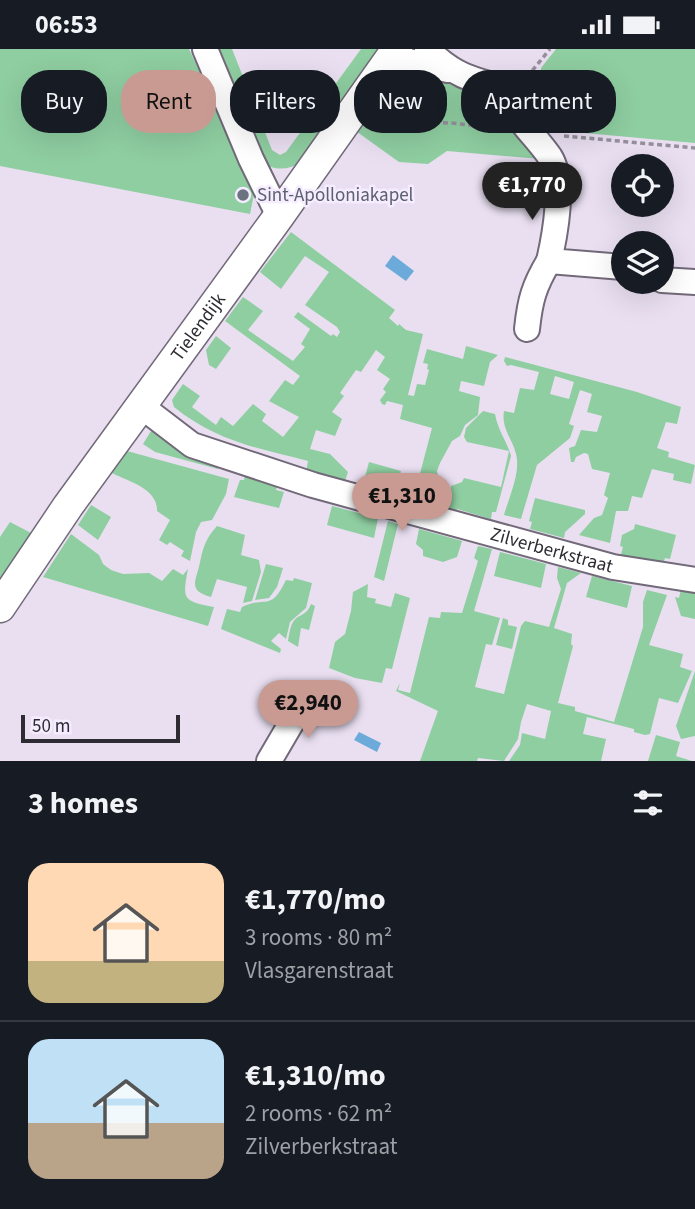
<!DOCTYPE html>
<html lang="en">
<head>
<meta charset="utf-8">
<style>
	body { margin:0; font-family:"Source Sans 3",sans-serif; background:#242831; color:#f1f3f6; height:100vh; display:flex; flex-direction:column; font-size:26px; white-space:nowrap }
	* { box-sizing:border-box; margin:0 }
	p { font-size:23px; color:#9ea1a6 }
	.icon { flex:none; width:38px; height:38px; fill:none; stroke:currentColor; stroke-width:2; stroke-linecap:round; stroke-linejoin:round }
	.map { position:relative; height:712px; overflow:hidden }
	.drawer { display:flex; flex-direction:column; background:#171b24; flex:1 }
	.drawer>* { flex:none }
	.guide { position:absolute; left:21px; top:21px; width:654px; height:63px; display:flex; gap:14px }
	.tools { position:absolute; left:611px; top:105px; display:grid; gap:14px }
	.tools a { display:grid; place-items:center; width:63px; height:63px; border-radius:50%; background:#171b24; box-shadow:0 7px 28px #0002; font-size:35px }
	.scale { position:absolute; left:21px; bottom:18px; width:159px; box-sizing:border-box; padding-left:7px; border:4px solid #2e2b32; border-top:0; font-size:19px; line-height:24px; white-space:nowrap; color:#2e2b32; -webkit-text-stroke:5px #f6ecff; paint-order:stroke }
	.price { position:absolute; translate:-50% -60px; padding:0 16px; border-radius:24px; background:#c89a92; color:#111; font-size:23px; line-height:46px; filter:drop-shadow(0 2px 4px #0008) }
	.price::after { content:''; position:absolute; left:50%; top:42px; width:21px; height:16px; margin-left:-10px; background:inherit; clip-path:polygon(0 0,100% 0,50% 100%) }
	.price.current { background:#222; color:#fff }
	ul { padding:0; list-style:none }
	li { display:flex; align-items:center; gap:21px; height:175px; padding:0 28px }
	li+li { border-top:2px solid #363941 }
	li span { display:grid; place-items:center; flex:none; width:196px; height:140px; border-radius:21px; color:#555 }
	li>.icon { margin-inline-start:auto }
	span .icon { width:84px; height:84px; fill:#fffc; stroke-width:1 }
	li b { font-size:30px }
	h2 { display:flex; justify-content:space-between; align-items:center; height:84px; padding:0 28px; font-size:30px }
	.pill { padding:0 24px; border-radius:28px; background:#171b24; box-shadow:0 7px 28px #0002; font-size:24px; line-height:63px }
	.pill.current { background:#c89a92; color:#111 }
	.status { display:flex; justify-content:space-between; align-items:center; height:49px; padding:0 35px; background:#171b24; direction:ltr }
	.status svg { height:19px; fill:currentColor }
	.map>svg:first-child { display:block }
</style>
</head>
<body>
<div class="status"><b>06:53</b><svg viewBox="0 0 49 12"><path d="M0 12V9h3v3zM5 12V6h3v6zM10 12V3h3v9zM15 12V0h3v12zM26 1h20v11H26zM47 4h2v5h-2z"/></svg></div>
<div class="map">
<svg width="695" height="712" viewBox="0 0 695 712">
	<rect width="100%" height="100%" fill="#e9dff1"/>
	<g fill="#8fcea1" fill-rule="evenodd">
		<path d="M0 0H189L255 140 250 165 0 117Z"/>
		<path d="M215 0H232L272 101 280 106 286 103 361 0H383L301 114C289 120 279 122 266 116Z"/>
		<path d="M556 0H695V94L540 80C535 74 526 67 523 61 518 47 527 36 541 34V19Z"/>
		<path d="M400 19 417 21 461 40 497 50 540 110 447 102 428 115 399 113 353 80Z"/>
		<path d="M291 183 395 261 389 269 398 277 399 275 406 281 423 285 408 346 414 347 417 335 425 336 429 321 427 320 428 315 423 314 427 300 463 310 466 297 498 306 490 313 484 337 461 332 459 342 480 348 478 366 465 376 460 387 452 392 440 414 437 422 439 432 438 448 417 442V436L432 379 400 370 403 356 387 352 385 356 382 355 380 351 386 343 383 340 390 330 377 321 385 308 376 301 361 323 356 321 340 344 344 347 332 363 342 370 335 387 316 381 310 400 330 405 348 423 343 438 306 423 308 412C257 399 216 392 174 358L172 351 183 335 200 347 192 358 216 376 221 368 233 377 253 355 266 365 262 372 283 388 299 368 269 352 285 331 293 336 300 327 225 272 243 248 263 262 248 281 293 312 305 298 301 295 310 280 294 268 298 263 331 287 333 285 337 288 340 283 337 278 305 256 329 223 305 207 281 240 260 223Z"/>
		<path d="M216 287 231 299 216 320 209 316 206 301Z"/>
		<path d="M505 308 637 343 681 358 677 375 666 373 657 399 669 403 668 408 695 416 691 435 673 431 674 425 652 420 642 449 632 447 628 462H616L610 494 579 486 594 469 602 466 608 449 604 446 610 424 592 420 588 405 584 404 576 408 574 413H571L569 399 575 397 581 381 597 383 602 367 587 363 592 345 580 341 569 375 574 377 570 389 537 416 521 470 504 466C509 448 521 423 516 405 512 389 501 379 504 362L514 364 520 339 534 341 539 323 511 316 507 317 504 312ZM555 327 574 333 569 350 550 345Z"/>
		<path d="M483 362 495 365C498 382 507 392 511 407L496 463H492L491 470 457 460 454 469 446 466 450 451 451 437 462 433 464 429 501 438 509 402 467 393 464 388 466 379Z"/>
		<path d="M151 382 159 384 220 411 218 420 155 403 143 395Z"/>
		<path d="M127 402 229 430 226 445 212 471 201 473 196 483 190 512 181 507 184 502 170 493 167 496 159 491 170 471 157 462C158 440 130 433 112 424Z"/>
		<path d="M369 413 401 422 397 436 401 438 397 453 361 443Z"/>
		<path d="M247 418 280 427 276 441 284 443 279 459 234 448 240 431H244Z"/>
		<path d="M535 449 585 461V465L565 483 564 489 530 480 532 473 529 472Z"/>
		<path d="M91 456 111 468 98 491 78 476Z"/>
		<path d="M332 457 378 469 374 489 327 476Z"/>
		<path d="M388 472 398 475 384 532 374 528Z"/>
		<path d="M10 473 31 484 0 531V488Z"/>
		<path d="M635 475 676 486 670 510 665 509 662 519 619 513 623 498 620 497 622 486 634 480Z"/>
		<path d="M217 477 245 486 241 506 259 511 261 523 252 552 243 554 247 538 217 530 211 548C186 541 197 531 200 513 203 498 206 489 217 477Z"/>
		<path d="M419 480 462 492 457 508 443 513 423 507V501L416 495Z"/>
		<path d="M71 485 99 506 103 515 111 521 123 525 149 524 162 532 173 520 183 526 188 520C182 551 183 552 214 558L208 577 43 528Z"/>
		<path d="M478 497 492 500 474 562 500 569 492 596 486 595 475 638 504 645 521 577 525 572 549 578 561 540 557 529 558 518 581 524 567 534 554 579 572 585 571 595 573 597 558 654 575 658V662L614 673 643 578V553L647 541 667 546 649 596 683 605 680 618 692 622 678 654 659 649 650 685 645 686 634 683V680L587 668 583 685 606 690 601 712H509L520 696 522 684 545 690 551 662 527 655 521 673 518 690 504 712 478 709 477 712H420L438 662 396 642 400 634 398 641 410 644 429 568 440 569 441 563 462 564 478 512 474 509Z"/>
		<path d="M500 503 546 515 541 539 494 527Z"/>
		<path d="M266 515 283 519 277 538 269 549 255 551Z"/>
		<path d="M592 527 632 537 627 559 586 548Z"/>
		<path d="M294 529 312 534 306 559 290 573 286 590 279 584 271 592 281 600 280 604 221 580 227 560 240 563 242 558C266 546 270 564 286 531L293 532Z"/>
		<path d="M368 535 367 548 376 550 375 554 391 558 395 544 410 549 392 620 386 619 382 634 355 629 329 619 335 593 345 585 351 562 353 543Z"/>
		<path d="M682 535 695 539V570L681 567 675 548 679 549Z"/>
		<path d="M311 555 315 557 309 581 301 579 298 598 288 592C289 586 290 578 293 573 299 564 306 568 311 555Z"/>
		<path d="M503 569 508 571V576L517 578 512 600 496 596Z"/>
		<path d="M695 622V687L681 690 676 677Z"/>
		<path d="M656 686 680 693 676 707 692 712H648Z"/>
	</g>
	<g fill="#6cabd9">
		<path d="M393 206 414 222 406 232 385 217Z"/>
		<path d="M359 683 381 694 377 703 354 691Z"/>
	</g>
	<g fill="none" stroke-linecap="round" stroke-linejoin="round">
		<g stroke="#726979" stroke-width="28">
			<g id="minor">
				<path d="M205 0 251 110 279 167"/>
				<path d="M427 0C455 28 473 31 511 41L512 58 516 65C526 80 540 93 550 108 565 132 555 186 549 212L623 218"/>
				<path d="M391 8 448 21"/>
				<path d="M662 231 695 233"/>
				<path d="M527 280C530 251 534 237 549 212"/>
				<path id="s1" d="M141 357 192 396 313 436 613 518 695 531"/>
				<path d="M269 712 296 666 315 647"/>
			</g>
		</g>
		<g stroke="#726979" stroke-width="33">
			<g id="tertiary">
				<path id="s2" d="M0 558 68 457 279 167 397 0"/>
			</g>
		</g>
		<g stroke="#968f9c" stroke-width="3.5" stroke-dasharray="5 3.5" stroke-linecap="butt">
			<path d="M527 28 550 0"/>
			<path d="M375 72 452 74 500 80"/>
			<path d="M564 87 695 99"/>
		</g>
		<use href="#minor" stroke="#fff" stroke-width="24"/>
		<use href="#tertiary" stroke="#fff" stroke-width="30"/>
	</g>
	<circle fill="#6b7280" stroke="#f6ecff" stroke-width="2.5" cx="243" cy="146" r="7"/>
	<g text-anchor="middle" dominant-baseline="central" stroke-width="5" stroke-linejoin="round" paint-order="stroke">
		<g font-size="19" fill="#5b616d" stroke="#f6ecff" text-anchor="start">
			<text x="257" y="146">Sint-Apolloniakapel</text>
		</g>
		<g font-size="19" fill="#2e2b32" stroke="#f6ecff">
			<text stroke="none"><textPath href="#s2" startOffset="343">Tielendijk</textPath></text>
			<text stroke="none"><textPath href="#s1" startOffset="439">Zilverberkstraat</textPath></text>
		</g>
	</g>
</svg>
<div class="tools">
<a><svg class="icon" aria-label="locate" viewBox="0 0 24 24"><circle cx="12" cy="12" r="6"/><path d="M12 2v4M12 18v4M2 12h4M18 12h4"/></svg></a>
<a><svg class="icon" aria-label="layers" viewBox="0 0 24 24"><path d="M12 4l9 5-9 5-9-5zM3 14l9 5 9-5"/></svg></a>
</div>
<div class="scale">50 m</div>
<b class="price current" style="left:532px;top:173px">€1,770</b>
<b class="price" style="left:402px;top:484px">€1,310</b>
<b class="price" style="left:308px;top:691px">€2,940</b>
<div class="guide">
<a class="pill">Buy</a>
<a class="pill current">Rent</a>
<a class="pill">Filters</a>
<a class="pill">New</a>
<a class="pill">Apartment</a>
</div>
</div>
<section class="drawer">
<h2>3 homes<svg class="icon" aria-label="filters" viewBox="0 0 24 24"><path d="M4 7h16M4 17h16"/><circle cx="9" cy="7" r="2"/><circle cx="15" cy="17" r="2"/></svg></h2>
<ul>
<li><span style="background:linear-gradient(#ffd9b3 70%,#c2b280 0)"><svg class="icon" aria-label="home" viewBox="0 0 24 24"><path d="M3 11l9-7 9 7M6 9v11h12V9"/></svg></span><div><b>€1,770/mo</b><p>3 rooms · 80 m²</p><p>Vlasgarenstraat</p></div></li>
<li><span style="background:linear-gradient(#bfe0f5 60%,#b9a48a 0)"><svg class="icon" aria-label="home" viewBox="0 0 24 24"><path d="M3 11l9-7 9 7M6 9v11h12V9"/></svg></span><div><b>€1,310/mo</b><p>2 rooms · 62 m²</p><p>Zilverberkstraat</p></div></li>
</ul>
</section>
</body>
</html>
